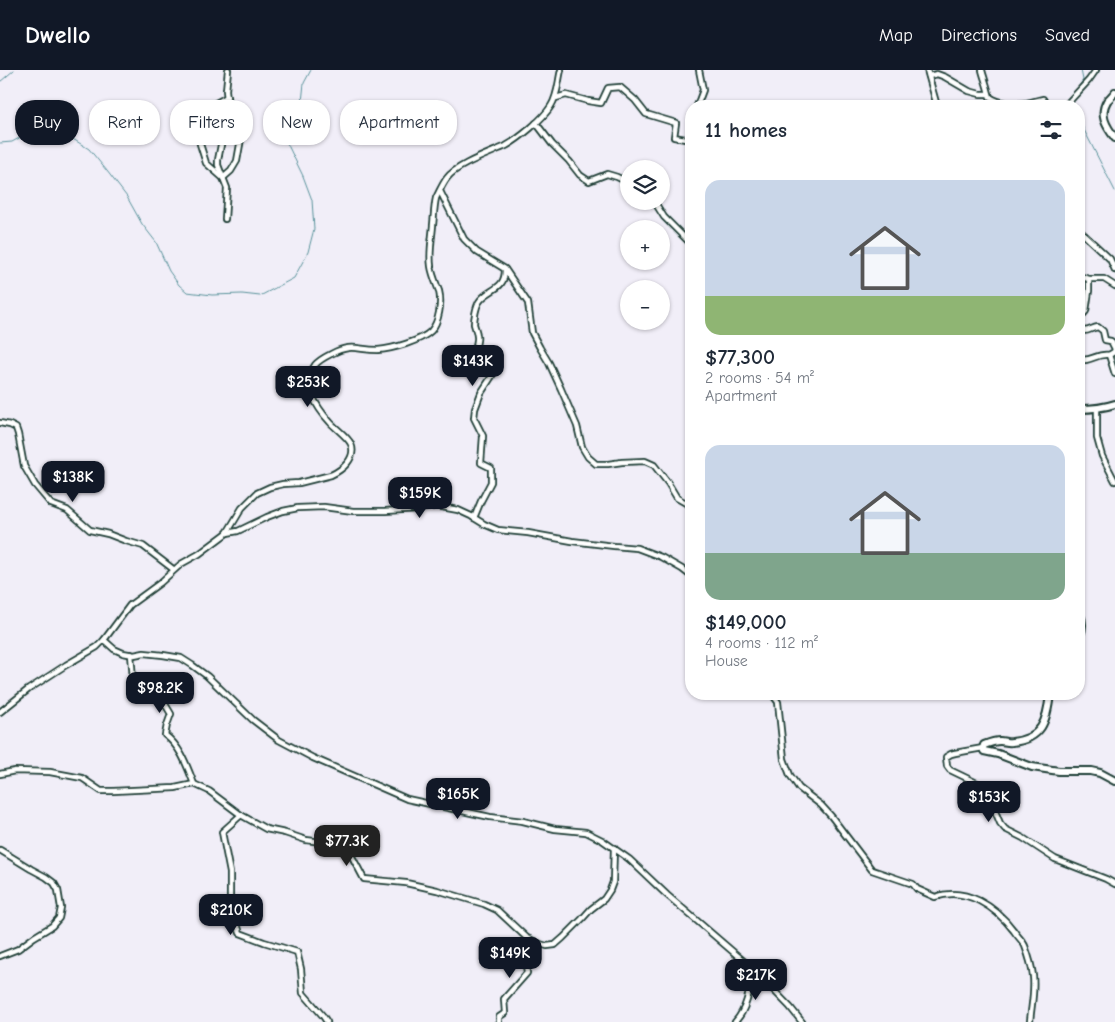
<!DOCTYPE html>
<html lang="en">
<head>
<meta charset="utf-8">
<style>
	body { margin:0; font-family:"Comic Neue",sans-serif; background:#f6f6f7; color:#1f2937; height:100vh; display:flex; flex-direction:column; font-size:19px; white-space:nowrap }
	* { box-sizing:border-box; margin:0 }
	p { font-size:16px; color:#747a83 }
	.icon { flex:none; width:28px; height:28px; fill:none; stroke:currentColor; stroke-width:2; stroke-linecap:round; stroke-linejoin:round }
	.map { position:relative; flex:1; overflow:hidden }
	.sheet { position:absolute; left:685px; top:30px; width:400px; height:600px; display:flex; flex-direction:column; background:#fff; border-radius:20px; box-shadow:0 1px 4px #0004 }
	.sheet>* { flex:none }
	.banner { position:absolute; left:15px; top:30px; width:475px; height:45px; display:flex; gap:10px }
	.fabs { position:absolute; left:620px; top:90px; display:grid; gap:10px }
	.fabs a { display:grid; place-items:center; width:50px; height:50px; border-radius:50%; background:#fff; box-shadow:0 1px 4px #0004; font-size:25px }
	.price { position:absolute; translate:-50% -42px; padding:0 11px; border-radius:10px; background:#111827; color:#fff; font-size:16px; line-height:32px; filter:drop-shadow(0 1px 2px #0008) }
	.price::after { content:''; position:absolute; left:50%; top:30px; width:15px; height:11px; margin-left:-8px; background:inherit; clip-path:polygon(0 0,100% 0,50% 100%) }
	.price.on { background:#222; color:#fff }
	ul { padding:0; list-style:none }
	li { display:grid; align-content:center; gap:10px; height:265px; padding:0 20px }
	li span { display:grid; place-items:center; height:155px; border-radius:15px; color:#555 }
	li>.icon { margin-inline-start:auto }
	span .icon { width:90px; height:90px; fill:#fffc; stroke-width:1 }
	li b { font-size:21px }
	h2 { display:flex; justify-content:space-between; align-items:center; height:60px; padding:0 20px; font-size:21px }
	.tag { padding:0 18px; border-radius:20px; background:#fff; box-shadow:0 1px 4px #0004; font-size:18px; line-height:45px }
	.tag.on { background:#111827; color:#fff }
	header { display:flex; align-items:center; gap:30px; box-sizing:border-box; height:70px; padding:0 25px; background:#111827; color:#fff }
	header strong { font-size:24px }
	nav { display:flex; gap:28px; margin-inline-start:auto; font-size:18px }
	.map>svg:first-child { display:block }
</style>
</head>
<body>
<header>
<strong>Dwello</strong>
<nav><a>Map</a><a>Directions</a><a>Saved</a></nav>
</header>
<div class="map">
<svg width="1115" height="952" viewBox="0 0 1115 952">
	<rect width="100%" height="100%" fill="#f1eef8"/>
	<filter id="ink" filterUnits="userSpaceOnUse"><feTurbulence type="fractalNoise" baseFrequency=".02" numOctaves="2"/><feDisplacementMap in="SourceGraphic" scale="10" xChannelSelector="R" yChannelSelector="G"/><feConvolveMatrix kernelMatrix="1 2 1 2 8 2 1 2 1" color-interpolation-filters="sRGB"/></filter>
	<g filter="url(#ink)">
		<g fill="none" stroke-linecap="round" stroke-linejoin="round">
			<g stroke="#5a939b" stroke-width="1">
				<path d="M0 12 14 0"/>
				<path d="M1075 22 1083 10 1081 0"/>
				<path d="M1079 50 1115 121"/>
				<path d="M0 73 12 72 32 61 42 59 68 66 89 79 107 101 127 127 142 154 156 172 169 201 179 215 187 222 212 225 242 224 260 226 294 208 308 182 314 159 312 130 303 106 286 71 294 59 301 42 304 13 311 0"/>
			</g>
			<g stroke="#1f3d34" stroke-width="8">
				<g id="minor">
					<path d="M927 0 937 36"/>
					<path d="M982 0C984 8 987 15 989 24"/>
					<path d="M929 6 937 4 945 7 969 21 980 24H989L990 27C1000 34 1015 35 1027 33 1032 32 1037 30 1043 29L1047 36"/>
					<path d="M227 27 203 40 199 59 200 74 206 93 223 108 231 101 237 91 244 52 241 43 228 31"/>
					<path d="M556 28 566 25 588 31 601 33 608 18 620 17 635 30 646 44 676 53 674 67 691 70"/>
					<path d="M697 36 703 20 699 0"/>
					<path d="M1065 36 1089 10 1096 0"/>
					<path d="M536 53 552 74 569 91 580 105 589 111 607 104 617 107 629 113"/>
					<path d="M440 121 464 169 477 182 505 199 528 233 532 263 540 278 549 293 561 319 577 356 582 377 588 387 596 394H608L622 392 645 391 654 395 668 413 677 428 691 436"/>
					<path d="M654 131 664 147 691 174"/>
					<path d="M225 149 227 118 218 95V90L228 39 226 20 228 0"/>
					<path d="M1079 160 1110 189 1115 200"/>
					<path d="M1079 206 1089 209H1104L1115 216"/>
					<path d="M1079 249 1086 241 1089 221V209"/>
					<path d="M1079 257C1085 265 1090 258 1098 257L1103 261 1105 270 1111 271 1115 279 1114 282 1109 285 1115 304"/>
					<path d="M1079 289C1090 293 1096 283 1109 285"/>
					<path d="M1097 338V368L1102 386 1115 411"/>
					<path d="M0 353 10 355 16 358 18 364 24 396 35 415 51 434 67 440 90 460 108 464 126 471 143 476 173 499"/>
					<path d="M474 448 481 431 491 412V398L481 393 483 366 474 348 475 339 481 323 492 306 489 286 476 277C476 273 478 270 477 266 477 262 475 258 474 254 474 248 476 237 479 232 488 218 505 221 505 200"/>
					<path d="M227 463 238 461 267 447 283 441 298 438 324 437 353 441H385L419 439 436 436 458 440 471 446 484 454 498 460 528 463 572 471 614 476 637 478 661 487 682 499 691 506"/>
					<path d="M104 570 114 579 123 583 134 585 144 583 163 585 181 588 192 595 207 606 253 650 279 670 313 688 407 729 490 747 523 751 555 759 586 762 602 770 629 789 667 825 753 899 790 937 802 952"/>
					<path d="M131 584 133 609 159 615 164 620 165 634 171 644 167 655 165 665C181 677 187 696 194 714"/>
					<path d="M772 624 778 632 784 689 790 705 799 718 821 735 831 746 872 800 913 814 917 819 935 827C966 816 996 837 1014 861 1017 866 1023 871 1025 876 1028 884 1032 898 1033 906 1035 921 1031 937 1030 952"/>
					<path d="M0 642 29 619 66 595 97 577 104 570 130 535 160 513 181 494 199 484 227 463 242 438 257 423 270 417 283 414 299 413 331 405C342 400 357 388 351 374 348 367 335 358 330 352 317 338 301 314 315 295 319 290 325 287 331 284 352 273 357 280 378 280 392 279 421 271 431 261 439 252 442 233 439 221 436 213 432 204 431 196 429 183 432 168 433 155 434 146 434 137 436 128 439 122 443 113 447 108 456 95 491 83 506 76 520 68 543 49 551 36 558 25 558 12 561 0"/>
					<path d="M983 678 955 683 951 684 946 687 947 696 950 700 977 713 990 729 1000 753 1005 759 1023 768 1055 789 1106 809 1115 814"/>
					<path d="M0 704 15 701 50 702 82 708 101 721H113L175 718 194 714 209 721 241 745 266 759 285 763 306 770 337 774 348 779 364 809 406 813 437 820 484 834 497 840 527 868 540 874 547 876 555 875 563 868 582 849 591 839 604 829 610 820 613 812 614 778"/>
					<path d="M241 745 222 762 230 803V834L240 863 264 872 297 882 301 899 303 923 323 946 327 952"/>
					<path d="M0 780 31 799 46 807 54 813 58 820 61 838 59 848 52 856 34 867 18 879 0 886"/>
					<path d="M499 952V947L505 943 504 929 527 903 524 880 531 870"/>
					<path d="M735 952C748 938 750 917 753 899"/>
				</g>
			</g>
			<g stroke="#1f3d34" stroke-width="10">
				<g id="secondary">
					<path d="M1115 22C1113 25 1110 28 1107 31 1099 45 1106 56 1115 68"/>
					<path d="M1079 339C1091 339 1103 338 1115 334"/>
					<path d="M1079 543C1083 551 1083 559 1079 567"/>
					<path d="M1050 624C1047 651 1042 669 1012 672 1008 673 1004 671 1000 671 995 671 989 673 984 675L983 678 984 681 998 684 1032 697 1059 701H1091L1100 703 1115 711"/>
				</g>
			</g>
			<use href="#minor" stroke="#fff" stroke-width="4.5"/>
			<use href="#secondary" stroke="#fff" stroke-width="6"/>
		</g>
	</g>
</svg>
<div class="fabs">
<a><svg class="icon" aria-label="layers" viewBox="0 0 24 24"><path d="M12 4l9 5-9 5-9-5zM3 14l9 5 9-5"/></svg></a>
<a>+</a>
<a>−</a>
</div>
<b class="price" style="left:473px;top:317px">$143K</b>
<b class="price" style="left:308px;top:338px">$253K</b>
<b class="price" style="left:73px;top:433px">$138K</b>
<b class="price" style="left:420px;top:449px">$159K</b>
<b class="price" style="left:160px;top:644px">$98.2K</b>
<b class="price" style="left:458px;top:750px">$165K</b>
<b class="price" style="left:989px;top:753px">$153K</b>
<b class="price on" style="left:347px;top:797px">$77.3K</b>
<b class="price" style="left:231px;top:866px">$210K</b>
<b class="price" style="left:510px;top:909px">$149K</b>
<b class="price" style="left:756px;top:931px">$217K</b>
<div class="banner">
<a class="tag on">Buy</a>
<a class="tag">Rent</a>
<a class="tag">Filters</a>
<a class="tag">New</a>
<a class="tag">Apartment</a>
</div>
<section class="sheet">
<h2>11 homes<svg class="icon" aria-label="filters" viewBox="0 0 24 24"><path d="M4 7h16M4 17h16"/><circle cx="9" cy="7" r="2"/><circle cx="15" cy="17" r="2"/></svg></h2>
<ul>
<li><span style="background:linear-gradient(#c9d6e8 75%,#8fb573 0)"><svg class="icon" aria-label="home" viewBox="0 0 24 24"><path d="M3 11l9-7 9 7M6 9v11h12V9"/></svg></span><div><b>$77,300</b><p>2 rooms · 54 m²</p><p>Apartment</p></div></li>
<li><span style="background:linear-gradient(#c9d6e8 70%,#7fa58c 0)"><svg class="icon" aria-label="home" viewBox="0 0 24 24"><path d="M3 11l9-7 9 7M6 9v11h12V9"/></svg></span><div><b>$149,000</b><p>4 rooms · 112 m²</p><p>House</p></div></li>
</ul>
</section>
</div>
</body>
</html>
